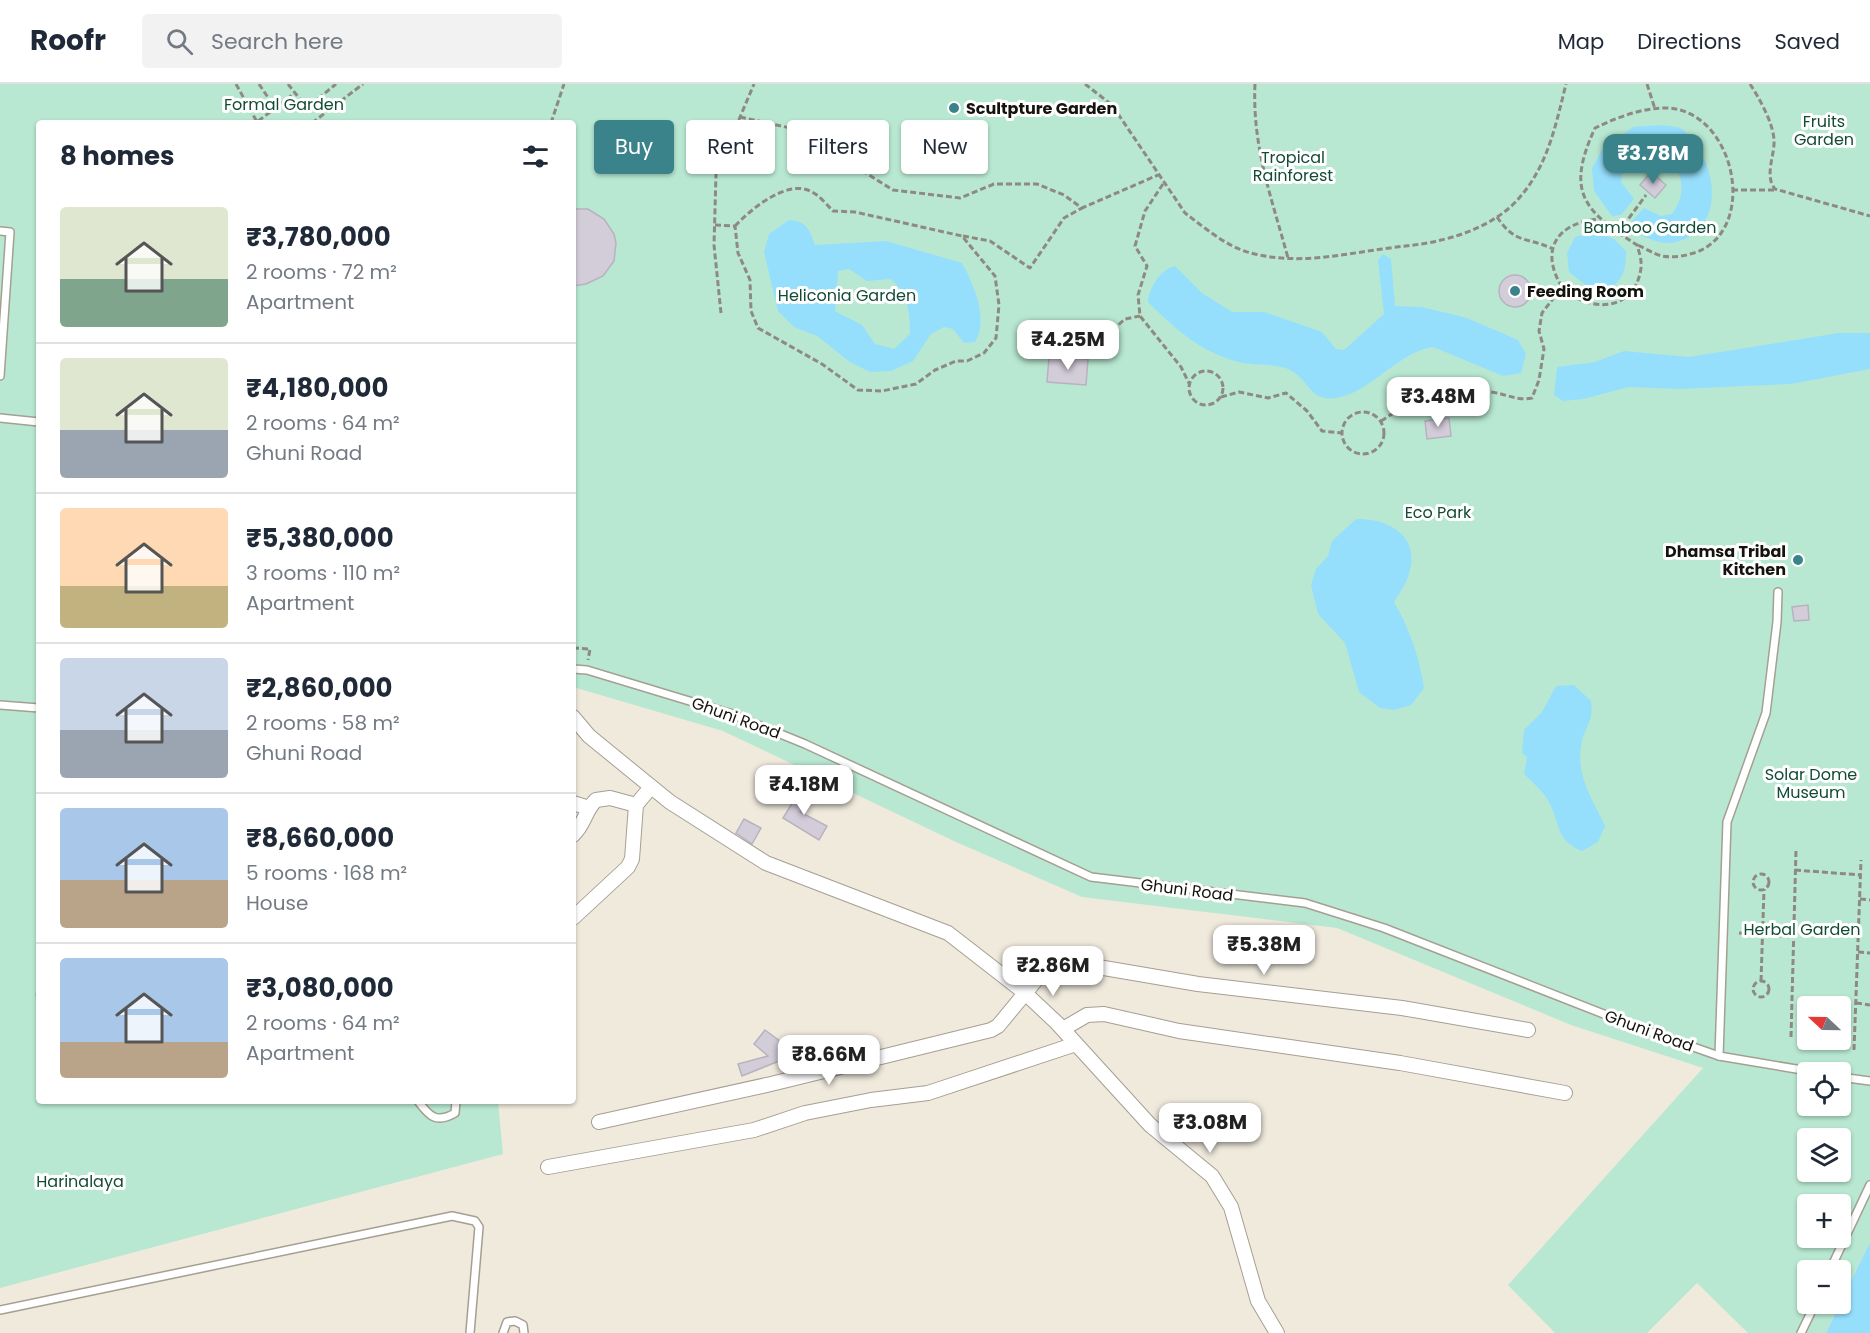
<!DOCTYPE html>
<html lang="en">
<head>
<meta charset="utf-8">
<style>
	body { margin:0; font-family:Poppins,sans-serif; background:#f2f2f3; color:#1f2937; height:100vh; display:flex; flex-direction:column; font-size:22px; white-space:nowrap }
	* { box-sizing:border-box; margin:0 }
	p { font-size:20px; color:#747a83 }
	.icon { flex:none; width:33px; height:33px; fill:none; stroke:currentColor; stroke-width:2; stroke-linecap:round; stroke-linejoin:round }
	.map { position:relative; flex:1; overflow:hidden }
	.sheet { position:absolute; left:36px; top:36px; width:540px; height:984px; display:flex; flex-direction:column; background:#fff; border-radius:6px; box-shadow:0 2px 4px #0004 }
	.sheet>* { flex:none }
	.hud { position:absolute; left:594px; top:36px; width:570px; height:54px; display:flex; gap:12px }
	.needle { width:39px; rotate:292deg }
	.buttons { position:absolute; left:1797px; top:912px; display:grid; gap:12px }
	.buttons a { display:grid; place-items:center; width:54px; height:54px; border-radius:6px; background:#fff; box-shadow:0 2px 4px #0004; font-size:30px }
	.price { position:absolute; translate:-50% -51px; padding:0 14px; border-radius:12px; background:#fff; color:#222; font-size:20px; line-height:39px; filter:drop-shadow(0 2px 3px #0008) }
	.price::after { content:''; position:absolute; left:50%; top:36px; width:18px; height:14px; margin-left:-9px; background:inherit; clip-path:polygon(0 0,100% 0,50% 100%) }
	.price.selected { background:#3b838b; color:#fff }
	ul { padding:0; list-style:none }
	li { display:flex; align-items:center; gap:18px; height:150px; padding:0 24px }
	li+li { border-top:2px solid #e0e1e3 }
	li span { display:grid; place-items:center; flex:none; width:168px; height:120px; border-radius:6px; color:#555 }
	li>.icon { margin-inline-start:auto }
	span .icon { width:72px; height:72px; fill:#fffc; stroke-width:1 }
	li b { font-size:26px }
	h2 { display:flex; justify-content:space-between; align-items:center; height:72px; padding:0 24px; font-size:26px }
	.tag { padding:0 21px; border-radius:6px; background:#fff; box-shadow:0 2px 4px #0004; font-size:21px; line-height:54px }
	.tag.selected { background:#3b838b; color:#fff }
	header { display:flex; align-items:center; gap:36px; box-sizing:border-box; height:84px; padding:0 30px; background:#fff; border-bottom:2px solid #e0e1e3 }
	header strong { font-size:28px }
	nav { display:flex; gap:33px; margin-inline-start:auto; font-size:21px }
	.search { width:420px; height:54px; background:#f2f2f3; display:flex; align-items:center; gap:15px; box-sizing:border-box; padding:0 21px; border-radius:6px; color:#747a83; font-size:22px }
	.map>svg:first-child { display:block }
</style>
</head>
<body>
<header>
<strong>Roofr</strong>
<div class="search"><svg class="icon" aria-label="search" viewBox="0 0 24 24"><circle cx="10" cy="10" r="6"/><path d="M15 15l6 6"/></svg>Search here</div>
<nav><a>Map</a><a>Directions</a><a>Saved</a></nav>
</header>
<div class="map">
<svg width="1870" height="1249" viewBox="0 0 1870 1249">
	<rect width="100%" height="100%" fill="#f0eadd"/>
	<path fill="#b8e8d1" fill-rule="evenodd" d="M0 0H1870V1158L1841 1218 1840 1186H1808V1220H1840L1826 1249H1748L1697 1199 1647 1249H1555L1508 1201 1703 984 1571 941 1337 844 1082 813 956 758 723 647 573 603V39H39V1017H498L503 1070 0 1204ZM1808 922H1840V956H1808ZM1808 988H1840V1022H1808ZM1808 1054H1840V1088H1808ZM1808 1120H1840V1154H1808Z"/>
	<g fill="#95dffd" fill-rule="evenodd">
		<path d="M1660 41C1666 42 1677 42 1682 45 1687 48 1691 56 1694 60 1719 89 1722 147 1676 158 1662 162 1644 153 1632 147V137L1644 124 1661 132 1672 130C1690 106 1681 83 1660 66 1636 72 1625 72 1621 98L1634 115 1621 131 1612 132 1594 107 1592 84 1602 66 1633 43Z"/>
		<path d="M789 136C807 138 809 144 815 161L886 157 962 179C974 201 989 235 975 258L964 259 953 245 944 243 931 250 913 277 891 287 870 288 850 278 817 252 794 243 778 227 764 168 769 150ZM849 185 867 197 890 195C908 208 910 228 910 250L894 265 875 260 862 241 835 227 838 187Z"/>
		<path d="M1597 148 1614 155 1626 167C1626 185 1624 193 1611 204L1587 202 1569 188 1567 169 1575 153Z"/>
		<path d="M1383 170 1391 175 1395 222 1422 223 1467 234 1518 256 1526 270 1521 289 1503 292 1433 263C1405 266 1377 299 1350 310 1308 326 1312 295 1288 285 1274 279 1258 282 1243 279 1203 270 1176 246 1148 218 1150 202 1160 186 1175 182L1202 209 1232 228H1264L1322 248 1336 265 1344 266 1384 230 1378 176Z"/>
		<path d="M1839 249H1870V285L1791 300 1679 305 1629 303 1583 315 1563 317 1554 311 1557 283 1595 278 1624 267 1689 273Z"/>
		<path d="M1356 435C1390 434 1423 454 1408 493 1405 501 1399 510 1394 518 1410 545 1419 573 1424 604L1411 621 1394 626 1380 624 1359 608 1345 559 1318 530 1311 501 1316 485 1328 472 1332 457Z"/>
		<path d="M1574 601 1591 617C1594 640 1584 642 1581 662 1576 692 1593 716 1605 742L1598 758 1582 767C1555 756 1561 741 1549 718 1544 708 1532 698 1524 690L1527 673 1522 669 1524 646 1542 628 1556 602Z"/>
		<path d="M1870 1158V1249H1826Z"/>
	</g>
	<g fill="#d3ccd9" stroke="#b8b2be" stroke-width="1.5">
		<path d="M1651 88 1666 101 1655 114 1640 101Z"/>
		<path d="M573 125H588L604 135 614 150 616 159 614 177 603 192 586 200 573 202Z"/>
		<circle cx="1515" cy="207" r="16"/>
		<path d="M1049 273 1088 275 1086 301 1047 298Z"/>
		<path d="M1449 334 1451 352 1427 355 1425 337Z"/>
		<path d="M1808 521 1809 536 1794 537 1792 523Z"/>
		<path d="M802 703 812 709 800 728 827 742 819 756 783 734Z"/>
		<path d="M744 735 761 744 752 760 736 749Z"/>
		<path d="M765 946 788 963 782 970 784 975 742 992 738 980 768 972 754 960Z"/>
	</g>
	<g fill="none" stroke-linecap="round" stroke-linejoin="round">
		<g stroke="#a59f93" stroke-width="10">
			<g id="lane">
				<path d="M0 147 10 148 0 292"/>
				<path d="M0 334 39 338"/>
				<path d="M573 585 587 586 729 629 805 660 1091 793 1305 819 1384 844 1642 945 1719 972 1814 988"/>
				<path d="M0 621 39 624"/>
				<path d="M1719 972 1727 738 1766 629 1777 538 1778 508"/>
				<path d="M1840 993 1870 997"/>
				<path d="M418 1017C429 1032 436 1040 455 1029L456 1017"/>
				<path d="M1830 1186 1870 1101"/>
				<path d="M0 1226 452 1132 475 1137 479 1143 470 1249"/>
				<path d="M503 1249 507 1238 515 1237 523 1241 524 1249"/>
				<path d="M1801 1249 1815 1220"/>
			</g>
		</g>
		<g stroke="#a59f93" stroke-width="16">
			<g id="street">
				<path d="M573 633 589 652 670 718 766 779 948 849 1024 908 1057 939 1150 1041 1212 1092 1231 1123 1258 1217 1277 1249"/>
				<path d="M573 719 589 724"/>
				<path d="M573 751C585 740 585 726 596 716L610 714 636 721"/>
				<path d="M573 834 628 783 632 775 636 721 651 703"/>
				<path d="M1063 945 1087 931 1104 930 1179 947 1400 979 1565 1009"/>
				<path d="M599 1038 771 1000 991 946 998 942 1050 879 1057 876 1198 900 1402 924 1528 946"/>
				<path d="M548 1083 754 1046 805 1029 871 1016 928 1009 1076 960"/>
			</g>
		</g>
		<g stroke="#8e8a81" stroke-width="3" stroke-dasharray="6 3" stroke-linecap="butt">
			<path d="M236 0 257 38 295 9"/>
			<path d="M259 0 275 24"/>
			<path d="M288 0 307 24 336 0"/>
			<path d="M1085 0 1112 21 1185 129C1205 144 1227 163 1251 169 1295 181 1339 171 1382 165 1402 162 1422 161 1441 156 1469 150 1502 135 1520 113 1548 81 1556 40 1566 0"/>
			<path d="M1255 0C1252 63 1272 115 1288 174"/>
			<path d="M1647 0 1655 25"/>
			<path d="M1750 0C1759 14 1773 38 1774 56 1775 71 1764 92 1775 105L1870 132"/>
			<path d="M740 33 795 45 893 106 960 114 994 100H1037L1064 111 1082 124 1158 91"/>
			<path d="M312 39 363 0"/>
			<path d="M551 39 564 0"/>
			<path d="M1163 100 1145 127 1135 162 1147 182 1138 211 1140 232 1181 283 1190 301"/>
			<path d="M1732 106H1775"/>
			<path d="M1497 133C1516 161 1526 152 1553 165"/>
			<path d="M715 141 735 142 738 169 750 196 751 227 758 244 822 280 858 306 882 307 916 300 935 286 956 277H967L984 269 996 254 999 221 995 192 962 152 855 128 833 127C827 121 820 112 812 108 788 94 751 125 735 142"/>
			<path d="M1618 149 1646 111"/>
			<path d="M963 152 990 157 1030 184 1064 134 1082 124"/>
			<path d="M1562 203C1590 230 1635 228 1641 184 1642 176 1639 168 1637 161 1582 126 1566 107 1595 44 1616 34 1641 24 1665 24 1735 24 1761 147 1694 169 1684 172 1673 174 1662 172 1654 170 1645 164 1637 161"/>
			<path d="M721 229 714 161 716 90 754 0"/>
			<path d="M1078 271 1079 263 1108 250 1125 235 1140 232"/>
			<circle cx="1206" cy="304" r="17"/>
			<path d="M1221 313 1239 308 1268 314 1286 309 1307 327 1322 347 1342 349"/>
			<circle cx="1363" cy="349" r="21"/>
			<path d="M1381 337C1417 313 1447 302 1491 308 1507 310 1516 317 1532 314L1539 296 1544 265 1539 247 1542 229 1562 203C1539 166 1557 139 1598 135"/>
			<path d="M573 564 590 565 588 576"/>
			<path d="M1795 786 1861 791"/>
			<circle cx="1761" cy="798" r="8"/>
			<path d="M1860 815 1870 816"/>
			<path d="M1739 849 1793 853"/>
			<path d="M1858 868 1870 869"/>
			<path d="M1761 897 1764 805"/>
			<circle cx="1761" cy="905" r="8"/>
			<path d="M37 909 39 930"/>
			<path d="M1856 919 1870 921"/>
			<path d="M1791 953 1796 766"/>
			<path d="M1854 966 1861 776"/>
			<path d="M133 1017H135"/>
		</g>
		<use href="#lane" stroke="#fff" stroke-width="7"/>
		<use href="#street" stroke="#fff" stroke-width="14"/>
	</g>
	<g fill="#3b838b" stroke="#fff" stroke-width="2">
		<circle cx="954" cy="24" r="6"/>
		<circle cx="1515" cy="207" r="6"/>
		<circle cx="1798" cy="476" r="6"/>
	</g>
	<g text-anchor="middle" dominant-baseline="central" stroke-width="6" stroke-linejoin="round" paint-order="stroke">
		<g font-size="16" fill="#124b36" stroke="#fff">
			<text x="284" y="20">Formal Garden</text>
			<text x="1824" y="37">Fruits<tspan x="1824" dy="18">Garden</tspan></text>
			<text x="1293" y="73">Tropical<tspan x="1293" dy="18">Rainforest</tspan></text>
			<text x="1650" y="143">Bamboo Garden</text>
			<text x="847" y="211">Heliconia Garden</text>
			<text x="1438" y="428">Eco Park</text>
			<text x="1811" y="690">Solar Dome<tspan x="1811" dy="18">Museum</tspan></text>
			<text x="1802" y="845">Herbal Garden</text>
			<text x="80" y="1097">Harinalaya</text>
		</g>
		<g font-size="16" font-weight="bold" fill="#15130e" stroke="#fff" text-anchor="start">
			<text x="966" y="24">Scultpture Garden</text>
			<text x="1527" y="207">Feeding Room</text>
			<text x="1786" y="467" text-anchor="end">Dhamsa Tribal<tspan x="1786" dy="18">Kitchen</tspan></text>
		</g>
		<g font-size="16" fill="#15130e" stroke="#fff">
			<text transform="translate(736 634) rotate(20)">Ghuni Road</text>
			<text transform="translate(1187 806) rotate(7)">Ghuni Road</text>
			<text transform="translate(1649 947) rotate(20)">Ghuni Road</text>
		</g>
	</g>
</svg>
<div class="buttons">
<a><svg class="needle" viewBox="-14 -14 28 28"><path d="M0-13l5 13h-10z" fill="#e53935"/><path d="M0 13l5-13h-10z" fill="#747a83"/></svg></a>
<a><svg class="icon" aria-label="locate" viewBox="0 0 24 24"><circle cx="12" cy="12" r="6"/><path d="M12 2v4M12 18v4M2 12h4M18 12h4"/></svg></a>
<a><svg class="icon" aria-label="layers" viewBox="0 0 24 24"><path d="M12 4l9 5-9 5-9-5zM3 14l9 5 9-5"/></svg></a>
<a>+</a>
<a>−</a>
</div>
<b class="price selected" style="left:1653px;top:101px">₹3.78M</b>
<b class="price" style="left:1068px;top:287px">₹4.25M</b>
<b class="price" style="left:1438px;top:344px">₹3.48M</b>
<b class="price" style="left:804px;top:732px">₹4.18M</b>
<b class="price" style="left:1264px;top:892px">₹5.38M</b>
<b class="price" style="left:1053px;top:913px">₹2.86M</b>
<b class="price" style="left:829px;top:1002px">₹8.66M</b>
<b class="price" style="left:1210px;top:1070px">₹3.08M</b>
<div class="hud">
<a class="tag selected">Buy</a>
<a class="tag">Rent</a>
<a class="tag">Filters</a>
<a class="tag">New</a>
</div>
<section class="sheet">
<h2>8 homes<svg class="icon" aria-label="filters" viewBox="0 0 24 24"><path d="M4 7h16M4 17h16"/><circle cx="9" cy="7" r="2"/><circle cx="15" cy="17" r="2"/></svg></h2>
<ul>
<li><span style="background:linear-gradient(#dfe7d0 60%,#7fa58c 0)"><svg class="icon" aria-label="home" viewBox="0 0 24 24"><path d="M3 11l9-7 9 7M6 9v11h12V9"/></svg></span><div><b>₹3,780,000</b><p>2 rooms · 72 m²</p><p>Apartment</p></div></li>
<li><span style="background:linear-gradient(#dfe7d0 60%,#9aa5b1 0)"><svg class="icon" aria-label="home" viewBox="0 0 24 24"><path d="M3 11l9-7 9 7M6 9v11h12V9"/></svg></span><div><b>₹4,180,000</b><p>2 rooms · 64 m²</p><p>Ghuni Road</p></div></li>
<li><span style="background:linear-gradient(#ffd9b3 65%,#c2b280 0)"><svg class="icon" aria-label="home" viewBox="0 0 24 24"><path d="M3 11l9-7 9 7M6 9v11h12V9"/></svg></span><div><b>₹5,380,000</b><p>3 rooms · 110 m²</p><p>Apartment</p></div></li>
<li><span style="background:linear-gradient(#c9d6e8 60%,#9aa5b1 0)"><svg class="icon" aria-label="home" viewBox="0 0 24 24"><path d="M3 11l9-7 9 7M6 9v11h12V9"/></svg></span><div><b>₹2,860,000</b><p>2 rooms · 58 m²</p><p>Ghuni Road</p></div></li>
<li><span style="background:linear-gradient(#a9c7e8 60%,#b9a48a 0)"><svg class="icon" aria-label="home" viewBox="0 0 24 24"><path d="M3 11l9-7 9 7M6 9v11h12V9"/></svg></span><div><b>₹8,660,000</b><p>5 rooms · 168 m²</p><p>House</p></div></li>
<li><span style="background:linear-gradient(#a9c7e8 70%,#b9a48a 0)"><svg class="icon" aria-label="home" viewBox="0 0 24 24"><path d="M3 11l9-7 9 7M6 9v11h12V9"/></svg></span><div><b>₹3,080,000</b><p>2 rooms · 64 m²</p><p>Apartment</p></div></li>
</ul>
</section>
</div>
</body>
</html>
